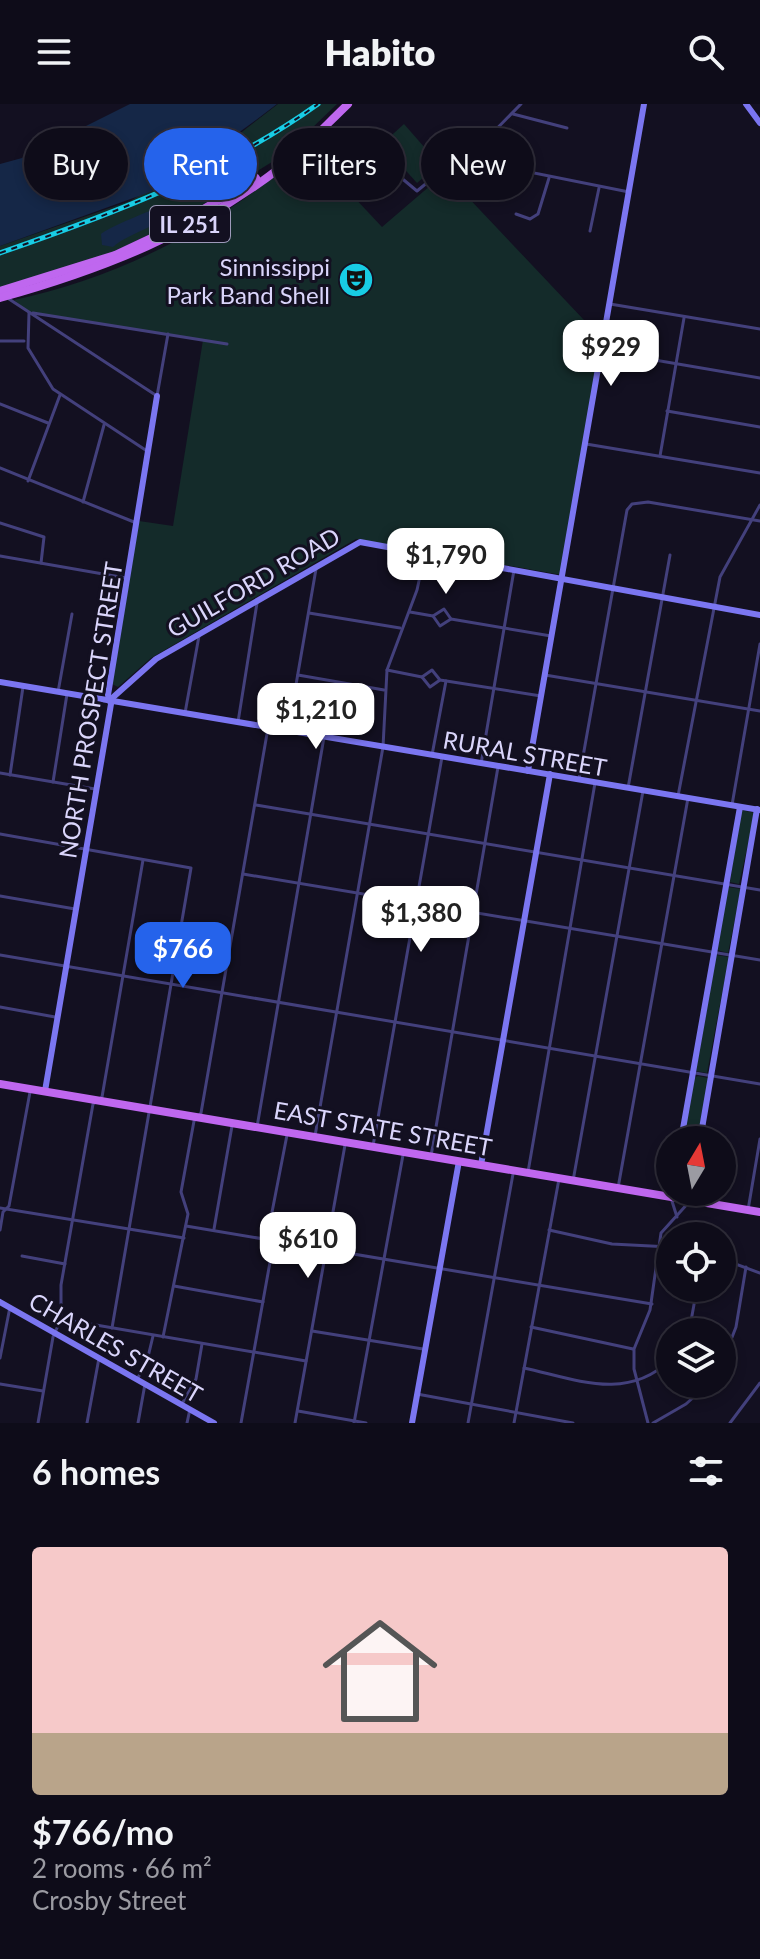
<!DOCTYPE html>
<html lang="en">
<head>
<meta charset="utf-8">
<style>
	body { margin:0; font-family:Lato,sans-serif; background:#1c1a26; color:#f1f3f6; height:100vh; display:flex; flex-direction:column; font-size:30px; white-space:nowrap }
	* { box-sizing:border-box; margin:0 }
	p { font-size:26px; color:#9b9ba2 }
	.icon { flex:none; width:44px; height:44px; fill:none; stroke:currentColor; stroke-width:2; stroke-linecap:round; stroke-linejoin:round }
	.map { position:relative; height:1319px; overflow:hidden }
	.details { display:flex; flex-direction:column; background:#0e0c19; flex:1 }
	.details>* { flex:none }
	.guide { position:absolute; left:24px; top:24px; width:712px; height:72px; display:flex; gap:16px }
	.needle { width:52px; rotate:10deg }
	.fabs { position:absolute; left:656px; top:1022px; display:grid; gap:16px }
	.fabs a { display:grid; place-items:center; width:80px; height:80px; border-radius:50%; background:#0e0c19; box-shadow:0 4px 12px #0003,0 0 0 2px #2e2c38; font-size:40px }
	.price { position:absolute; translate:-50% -68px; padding:0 18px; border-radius:16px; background:#fff; color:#222; font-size:26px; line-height:52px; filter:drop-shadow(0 2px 4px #0008) }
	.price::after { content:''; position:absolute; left:50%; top:48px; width:24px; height:18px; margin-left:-12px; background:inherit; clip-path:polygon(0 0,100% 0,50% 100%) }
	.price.selected { background:#2563eb; color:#fff }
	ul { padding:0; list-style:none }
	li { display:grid; align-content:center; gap:16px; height:424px; padding:0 32px }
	li span { display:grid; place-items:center; height:248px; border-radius:8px; color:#555 }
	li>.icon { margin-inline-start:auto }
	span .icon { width:144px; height:144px; fill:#fffc; stroke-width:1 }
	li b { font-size:34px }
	h2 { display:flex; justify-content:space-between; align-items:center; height:96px; padding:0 32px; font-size:34px }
	.chip { padding:0 28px; border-radius:36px; background:#0e0c19; box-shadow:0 4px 12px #0003,0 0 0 2px #2e2c38; font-size:28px; line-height:72px }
	.chip.selected { background:#2563eb; color:#fff }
	header { display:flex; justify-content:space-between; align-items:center; height:104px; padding:0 32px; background:#0e0c19; font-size:36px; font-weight:800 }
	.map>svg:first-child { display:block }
</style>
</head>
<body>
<header><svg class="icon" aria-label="menu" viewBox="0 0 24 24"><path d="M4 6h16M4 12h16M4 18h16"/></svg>Habito<svg class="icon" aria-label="search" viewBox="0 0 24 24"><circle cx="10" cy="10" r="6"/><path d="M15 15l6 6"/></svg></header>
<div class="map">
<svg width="760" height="1319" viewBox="0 0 760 1319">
	<rect width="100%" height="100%" fill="#131021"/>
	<g fill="#142b2a">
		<path d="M278 0H337L285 50 176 117 106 152 0 184V142L130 97 166 75 198 62Z"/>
		<path d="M404 20 439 60 417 79 382 40Z"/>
		<path d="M307 43 382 123 445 69 601 234 562 471 356 435 151 554 118 583 112 580 139 417 173 422 203 236 29 209 14 196C122 173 227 119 307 43Z"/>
		<path d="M741 706 755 709 739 780 730 778Z"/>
		<path d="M728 783 741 785 728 849 717 846Z"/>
		<path d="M716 851 729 853 707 969 696 967Z"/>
		<path d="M698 972 708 974 699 1036H683L694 974Z"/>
	</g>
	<g fill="#152747">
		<path d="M130 0H277C236 32 193 61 150 88L0 142V60L22 54Z"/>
		<path d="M164 102 171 107C158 124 130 128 113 143L102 141 101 130C107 124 153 105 164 102Z"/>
	</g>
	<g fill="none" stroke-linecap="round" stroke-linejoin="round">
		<g stroke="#43407c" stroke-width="3">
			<path d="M513 10 567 24"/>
			<path d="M328 22 363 61 367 71 399 72 417 87 445 64 472 50 521 0"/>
			<path d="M472 50 484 59 629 88"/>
			<path d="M516 110 530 115 538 110 549 74"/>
			<path d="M590 127 599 84"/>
			<path d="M9 195 157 292 168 230"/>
			<path d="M610 200 760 225"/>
			<path d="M29 209 28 244 53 285 147 347"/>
			<path d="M33 209 227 240"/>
			<path d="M0 237H24"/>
			<path d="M602 247 760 274"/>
			<path d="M0 300 48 319"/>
			<path d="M667 307 760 323"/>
			<path d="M586 340 760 369"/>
			<path d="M660 352 684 214"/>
			<path d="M0 364 134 418"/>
			<path d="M28 377 60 291"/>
			<path d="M83 398 104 321"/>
			<path d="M0 419 44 433 41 459"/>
			<path d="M0 452 126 474"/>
			<path d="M410 508 433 512 444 505 451 515 551 532"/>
			<path d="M309 509 400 524"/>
			<path d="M433 512 440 522 451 515"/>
			<path d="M387 566 422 573"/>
			<path d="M298 571 384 586"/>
			<path d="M545 571 760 607"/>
			<path d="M440 576 430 583 422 573 432 566 440 576 541 592"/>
			<path d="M58 588 72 510"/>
			<path d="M185 609 199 532"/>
			<path d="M238 618 257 499"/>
			<path d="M288 627 316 465"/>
			<path d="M432 651 446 577"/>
			<path d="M481 660 514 466"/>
			<path d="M0 669 95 685"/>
			<path d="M10 671 23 583"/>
			<path d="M579 675 627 406 632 400 648 398 760 417"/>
			<path d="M53 678 67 590"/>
			<path d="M628 684 670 451"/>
			<path d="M678 692 720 473 760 401"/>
			<path d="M256 701 760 786"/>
			<path d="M732 701 760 540"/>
			<path d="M0 730 191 764 112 1224"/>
			<path d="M243 770 760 856"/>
			<path d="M0 792 75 805"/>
			<path d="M0 851 760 980"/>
			<path d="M0 903 55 913"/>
			<path d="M257 1023 324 633"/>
			<path d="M315 1032 383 643 387 566 417 486 425 449"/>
			<path d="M373 1042 442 653"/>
			<path d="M431 1052 498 663"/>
			<path d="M528 1068 595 679"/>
			<path d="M573 1077 643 687"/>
			<path d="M618 1084 688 694"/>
			<path d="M671 1094 677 1113"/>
			<path d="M0 1104 184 1134"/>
			<path d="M748 1106 760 1035"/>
			<path d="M186 1122 652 1200"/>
			<path d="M214 1125 232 1022"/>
			<path d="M0 1126 3 1108 9 1102 30 988"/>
			<path d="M549 1126 612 1140 670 1143"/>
			<path d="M267 1134 287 1031"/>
			<path d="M22 1152 65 1160"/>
			<path d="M722 1155 760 1169"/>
			<path d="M174 1182 263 1198"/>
			<path d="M61 1215 306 1257"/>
			<path d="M531 1223 633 1245"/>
			<path d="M312 1227 423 1245"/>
			<path d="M689 1228 697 1184"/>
			<path d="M163 1233 188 1110 181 1088 194 1017 201 1009 268 624"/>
			<path d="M0 1254 10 1203"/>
			<path d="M722 1259 736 1223 746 1163"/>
			<path d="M524 1264C575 1275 627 1298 670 1256"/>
			<path d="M137 1276 148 1253 153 1232"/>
			<path d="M0 1280 43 1287"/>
			<path d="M417 1290 573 1319"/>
			<path d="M182 1300 196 1275 202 1240"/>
			<path d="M298 1307 366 1319"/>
			<path d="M38 1319 53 1233 61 1215V1181L93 1000 102 993 143 756"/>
			<path d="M87 1319 99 1254"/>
			<path d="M138 1319 145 1280"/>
			<path d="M187 1319 190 1305"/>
			<path d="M241 1319 274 1136"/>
			<path d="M295 1319 345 1041"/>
			<path d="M354 1319 403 1051"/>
			<path d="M468 1319 513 1070"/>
			<path d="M514 1319 559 1075"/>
			<path d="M648 1319 634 1265V1245L650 1206 661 1129 690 1097"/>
			<path d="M653 1319 686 1300 708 1280"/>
			<path d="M730 1319 760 1279"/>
		</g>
		<g stroke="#7b76f1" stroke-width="6">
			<path d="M746 0 760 19"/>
			<path d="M0 578 760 706"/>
			<path d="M110 596 156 555 360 438 760 511"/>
			<path d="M528 667 644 0"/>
			<path d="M45 987 111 600 108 591 157 292"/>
			<path d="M681 1036 740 703"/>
			<path d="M700 1036 757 705"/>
			<path d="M481 1061 550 670"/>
			<path d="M0 1198 214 1319"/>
			<path d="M412 1319 459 1057"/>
		</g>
		<g stroke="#bf67ef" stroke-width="8">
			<path d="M0 187 115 151 168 126 256 74"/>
			<path d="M0 194C101 166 198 128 281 63 305 44 326 21 348 0"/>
			<path d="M0 980 760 1108"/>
		</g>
		<g stroke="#18cce4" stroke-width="5">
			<path id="rail" d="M0 149C112 110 220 70 318 0"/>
		</g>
		<use href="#rail" stroke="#131021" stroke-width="2" stroke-dasharray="6" stroke-linecap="butt"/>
	</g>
	<defs>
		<g id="theatre-disc" transform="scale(1.8)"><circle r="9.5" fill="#18cce4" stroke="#131021"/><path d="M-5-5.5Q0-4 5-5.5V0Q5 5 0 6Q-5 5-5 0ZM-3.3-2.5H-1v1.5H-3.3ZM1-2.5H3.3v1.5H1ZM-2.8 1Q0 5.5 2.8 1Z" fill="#111"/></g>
	</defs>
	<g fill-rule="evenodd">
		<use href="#theatre-disc" x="356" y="176"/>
	</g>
	<g text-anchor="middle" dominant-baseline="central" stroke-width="6" stroke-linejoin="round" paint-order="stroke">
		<rect fill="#131021" stroke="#9e9aba" stroke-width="2" x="150" y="102" width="80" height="36" rx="6"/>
		<g font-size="22" font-weight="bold" fill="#dad5fb">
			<text x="190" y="120">IL 251</text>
		</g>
		<g font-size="24" fill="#dad5fb" stroke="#131021" text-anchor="end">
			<text x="330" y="162">Sinnissippi<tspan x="330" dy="28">Park Band Shell</tspan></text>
		</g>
		<g font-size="24" fill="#dad5fb" stroke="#131021">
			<text transform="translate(253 478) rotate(-30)">GUILFORD ROAD</text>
			<text transform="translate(90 606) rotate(-81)">NORTH PROSPECT STREET</text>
			<text transform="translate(525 649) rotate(10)">RURAL STREET</text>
			<text transform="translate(383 1024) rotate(10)">EAST STATE STREET</text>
			<text transform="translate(116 1243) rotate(30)">CHARLES STREET</text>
		</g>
	</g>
</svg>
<div class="fabs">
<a><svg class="needle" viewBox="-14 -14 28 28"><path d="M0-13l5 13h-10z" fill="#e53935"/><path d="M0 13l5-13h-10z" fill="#9b9ba2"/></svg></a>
<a><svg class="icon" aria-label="locate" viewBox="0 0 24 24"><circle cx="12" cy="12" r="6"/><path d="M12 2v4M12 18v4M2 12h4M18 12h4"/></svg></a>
<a><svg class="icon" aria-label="layers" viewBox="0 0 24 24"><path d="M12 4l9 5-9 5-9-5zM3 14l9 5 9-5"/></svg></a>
</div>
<b class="price" style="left:611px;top:284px">$929</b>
<b class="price" style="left:446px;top:492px">$1,790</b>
<b class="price" style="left:316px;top:647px">$1,210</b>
<b class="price" style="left:421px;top:850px">$1,380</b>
<b class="price selected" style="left:183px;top:886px">$766</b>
<b class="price" style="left:308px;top:1176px">$610</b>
<div class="guide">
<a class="chip">Buy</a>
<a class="chip selected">Rent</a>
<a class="chip">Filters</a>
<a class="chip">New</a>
</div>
</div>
<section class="details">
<h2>6 homes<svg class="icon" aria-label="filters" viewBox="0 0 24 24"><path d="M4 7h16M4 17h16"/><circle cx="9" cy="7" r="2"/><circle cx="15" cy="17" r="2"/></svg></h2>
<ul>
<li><span style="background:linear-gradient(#f6c9c9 75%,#b9a48a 0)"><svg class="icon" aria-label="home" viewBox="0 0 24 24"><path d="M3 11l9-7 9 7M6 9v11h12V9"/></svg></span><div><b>$766/mo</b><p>2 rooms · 66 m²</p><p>Crosby Street</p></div></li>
</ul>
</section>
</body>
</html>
